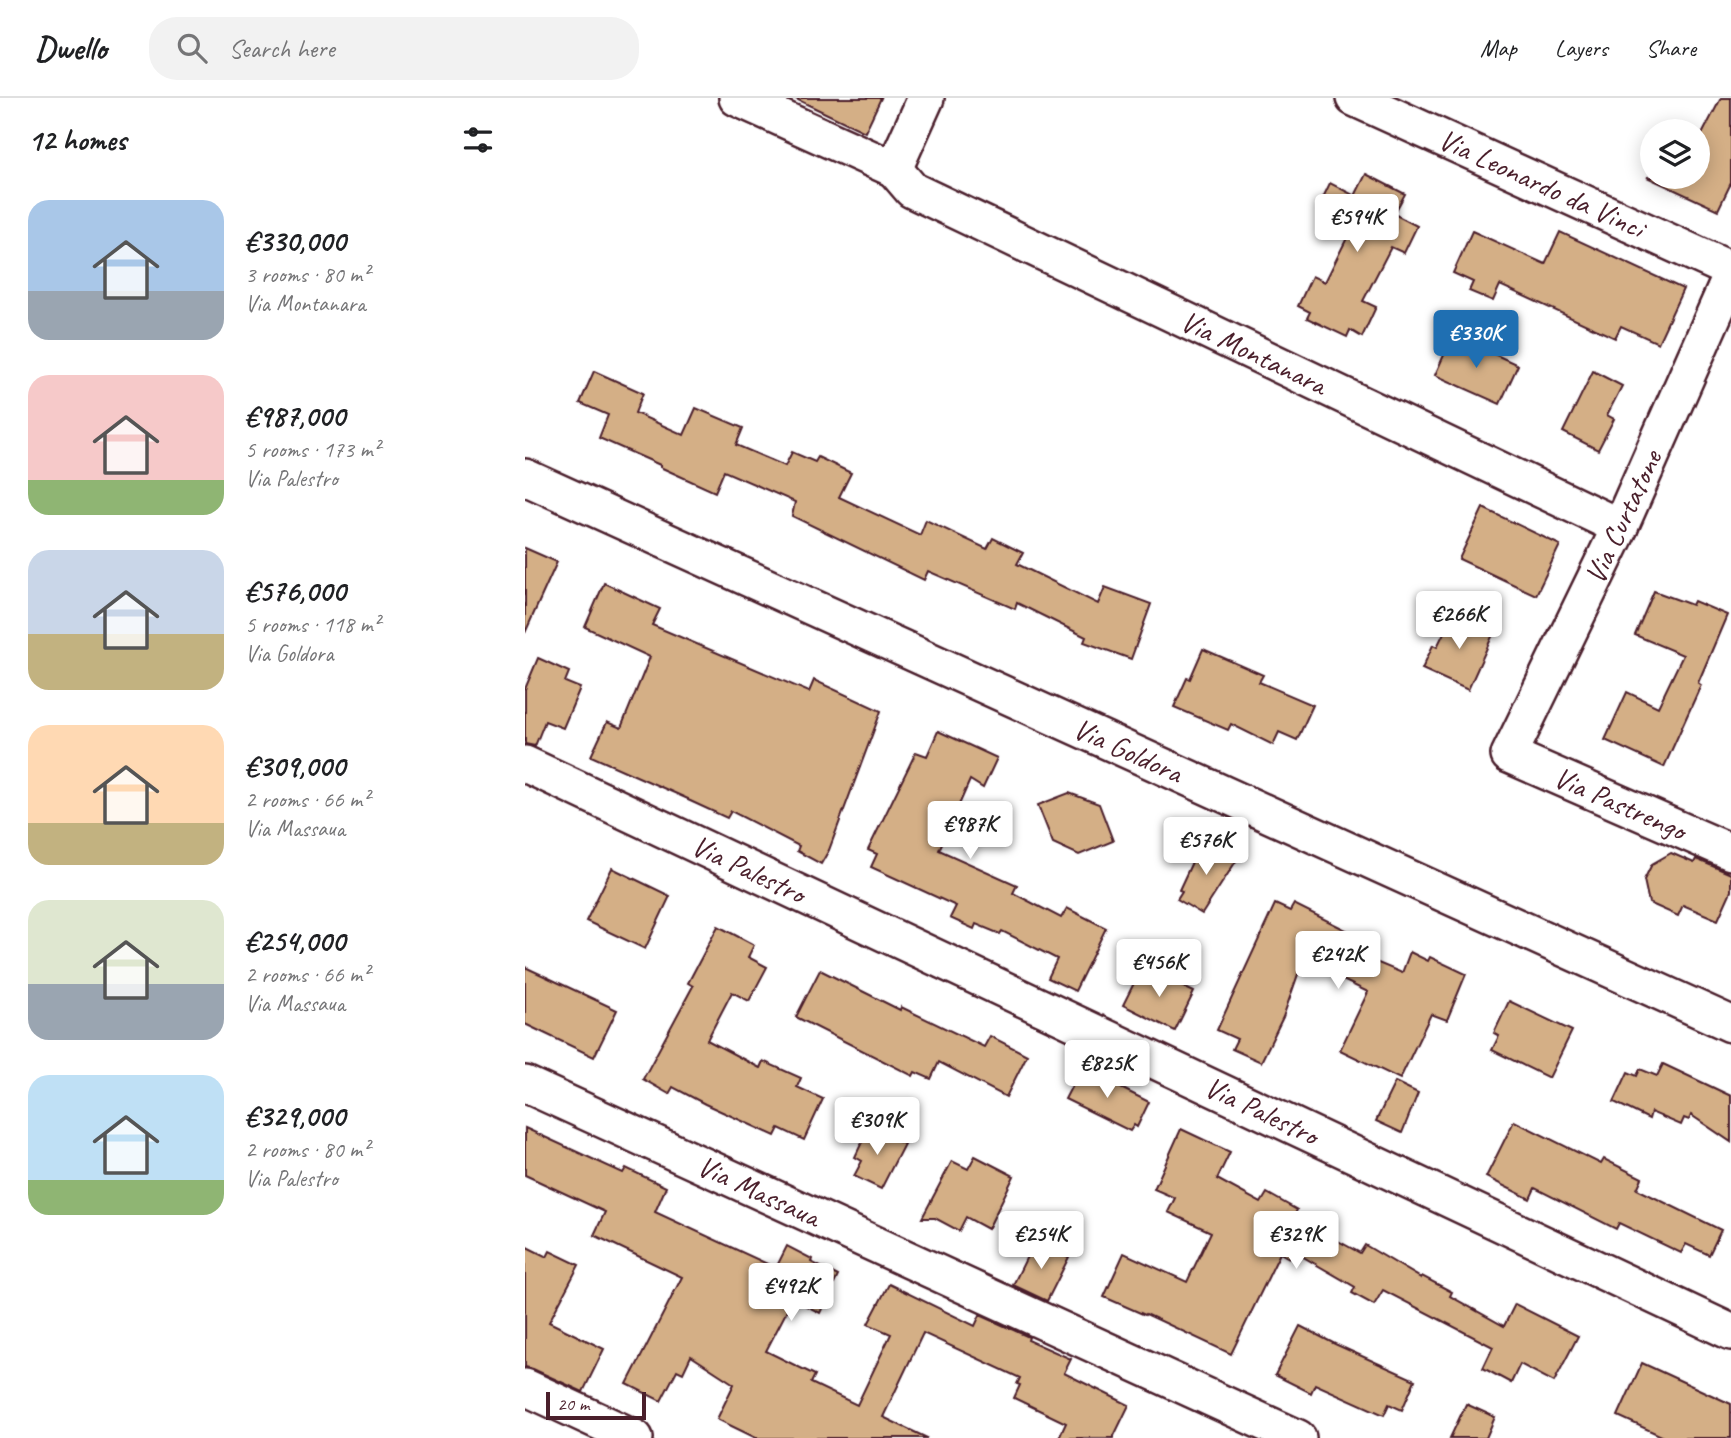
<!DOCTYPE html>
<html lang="en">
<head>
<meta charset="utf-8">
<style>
	body { margin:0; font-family:Caveat,sans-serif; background:#f2f2f2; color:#202124; height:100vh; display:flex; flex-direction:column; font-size:26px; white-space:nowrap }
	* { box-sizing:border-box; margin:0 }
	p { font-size:23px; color:#757577 }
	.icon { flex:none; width:38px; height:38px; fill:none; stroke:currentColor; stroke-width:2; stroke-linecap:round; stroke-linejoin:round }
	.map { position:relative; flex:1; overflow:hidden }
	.details { display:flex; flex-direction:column; background:#fff; width:525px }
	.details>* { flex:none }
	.fabs { position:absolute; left:1115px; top:21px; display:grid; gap:14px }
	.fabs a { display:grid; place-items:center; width:70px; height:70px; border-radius:50%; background:#fff; box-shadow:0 4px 18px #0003; font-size:35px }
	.scale { position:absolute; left:21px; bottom:18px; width:100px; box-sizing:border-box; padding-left:7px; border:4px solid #4a1f2b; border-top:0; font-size:19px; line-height:24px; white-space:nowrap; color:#4a1f2b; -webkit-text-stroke:5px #fff; paint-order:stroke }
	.price { position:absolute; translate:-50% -60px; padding:0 16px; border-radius:7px; background:#fff; color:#222; font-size:23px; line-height:46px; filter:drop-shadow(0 2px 4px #0008) }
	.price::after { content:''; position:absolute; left:50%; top:42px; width:21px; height:16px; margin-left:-10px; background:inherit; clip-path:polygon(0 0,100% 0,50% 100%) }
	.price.active { background:#1f6fb2; color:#fff }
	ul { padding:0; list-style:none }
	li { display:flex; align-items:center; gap:21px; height:175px; padding:0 28px }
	li span { display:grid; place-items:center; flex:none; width:196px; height:140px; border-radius:21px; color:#555 }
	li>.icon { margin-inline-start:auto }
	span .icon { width:84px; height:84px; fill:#fffc; stroke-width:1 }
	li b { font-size:30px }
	h2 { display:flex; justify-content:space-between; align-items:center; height:84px; padding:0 28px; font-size:30px }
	header { display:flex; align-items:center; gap:42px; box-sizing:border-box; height:98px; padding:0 35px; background:#fff; border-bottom:2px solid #e0e0e0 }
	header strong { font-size:33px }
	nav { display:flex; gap:38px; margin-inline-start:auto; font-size:24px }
	.search { width:490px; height:63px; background:#f2f2f2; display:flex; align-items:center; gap:18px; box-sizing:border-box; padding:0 24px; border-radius:28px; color:#757577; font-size:26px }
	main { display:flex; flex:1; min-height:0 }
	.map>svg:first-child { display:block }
</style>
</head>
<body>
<header>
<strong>Dwello</strong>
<div class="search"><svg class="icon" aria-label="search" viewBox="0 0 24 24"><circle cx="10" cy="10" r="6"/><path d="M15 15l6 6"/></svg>Search here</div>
<nav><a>Map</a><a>Layers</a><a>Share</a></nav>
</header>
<main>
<section class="details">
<h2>12 homes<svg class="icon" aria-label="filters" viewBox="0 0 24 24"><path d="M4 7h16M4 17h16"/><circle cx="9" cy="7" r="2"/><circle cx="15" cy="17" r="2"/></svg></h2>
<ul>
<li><span style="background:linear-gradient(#a9c7e8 65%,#9aa5b1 0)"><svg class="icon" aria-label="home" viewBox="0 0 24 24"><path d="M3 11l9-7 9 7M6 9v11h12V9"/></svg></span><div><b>€330,000</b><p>3 rooms · 80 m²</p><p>Via Montanara</p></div></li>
<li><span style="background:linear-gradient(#f6c9c9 75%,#8fb573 0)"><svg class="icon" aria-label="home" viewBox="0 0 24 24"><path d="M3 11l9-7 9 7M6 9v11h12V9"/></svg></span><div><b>€987,000</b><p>5 rooms · 173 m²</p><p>Via Palestro</p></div></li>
<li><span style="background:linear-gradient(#c9d6e8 60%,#c2b280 0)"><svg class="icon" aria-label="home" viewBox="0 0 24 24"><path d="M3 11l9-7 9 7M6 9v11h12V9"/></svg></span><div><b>€576,000</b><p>5 rooms · 118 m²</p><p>Via Goldora</p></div></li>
<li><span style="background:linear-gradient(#ffd9b3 70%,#c2b280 0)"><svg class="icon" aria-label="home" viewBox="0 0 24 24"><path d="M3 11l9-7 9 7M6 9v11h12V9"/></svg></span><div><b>€309,000</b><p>2 rooms · 66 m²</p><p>Via Massaua</p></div></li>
<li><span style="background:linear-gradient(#dfe7d0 60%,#9aa5b1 0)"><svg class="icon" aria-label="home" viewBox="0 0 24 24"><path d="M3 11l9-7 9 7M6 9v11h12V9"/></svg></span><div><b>€254,000</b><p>2 rooms · 66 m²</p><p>Via Massaua</p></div></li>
<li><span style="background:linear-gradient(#bfe0f5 75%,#8fb573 0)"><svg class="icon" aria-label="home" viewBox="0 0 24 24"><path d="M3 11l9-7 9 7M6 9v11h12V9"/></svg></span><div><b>€329,000</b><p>2 rooms · 80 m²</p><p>Via Palestro</p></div></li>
</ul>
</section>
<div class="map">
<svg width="1206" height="1340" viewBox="0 0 1206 1340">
	<rect width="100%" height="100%" fill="#fff"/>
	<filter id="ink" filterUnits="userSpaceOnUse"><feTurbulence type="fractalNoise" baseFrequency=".0143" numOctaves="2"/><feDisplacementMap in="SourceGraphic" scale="14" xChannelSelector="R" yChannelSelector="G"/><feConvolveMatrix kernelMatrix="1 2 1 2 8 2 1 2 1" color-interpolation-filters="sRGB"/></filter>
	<g filter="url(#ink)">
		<g fill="#d4af86" stroke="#4a1f2b" stroke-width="2">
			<path d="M269 0H356L340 34Z"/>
			<path d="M1196 0H1206V85L1193 112 1122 79H1172V46Z"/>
			<path d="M841 76 880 96 869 116 892 128 879 155 866 149 838 203 851 209 837 239 825 232 822 239 782 220 785 214 773 208 787 178 800 184 827 130 792 112 805 85 830 98Z"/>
			<path d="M947 133 1020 166 1035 134 1158 191 1133 245 1096 228 1090 240 975 187 968 203 944 193 948 184 928 175Z"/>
			<path d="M928 237 993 267 975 306 910 277Z"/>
			<path d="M69 273 118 295 110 315 159 337 171 310 218 330 211 347 260 368 267 354 290 364 293 359 326 375 314 399 395 437 401 422 462 451 468 440 498 455 492 466 573 506 580 489 626 506 606 561 559 544 561 539 492 505 490 511 403 473 399 482 267 418 270 404 199 373 190 394 135 369V367L74 340 83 317 55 305Z"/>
			<path d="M1068 273 1097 288 1082 317 1089 321 1073 352 1038 334Z"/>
			<path d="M958 410 1035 447 1011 497 934 461Z"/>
			<path d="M0 450 32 464 0 535Z"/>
			<path d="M79 485 135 511 127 527 284 594 289 582 356 613 304 752 296 766 272 753 274 748 206 713 202 720 163 702V701L66 658 82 624 96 630 125 559 60 529Z"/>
			<path d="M1129 493 1167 507 1169 503 1202 517 1173 585 1176 587 1139 669 1080 642 1102 594 1133 609 1158 557 1110 537Z"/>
			<path d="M929 514 970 532 943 592 897 571 908 547 912 549Z"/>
			<path d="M678 551 738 577 734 584 788 607 772 642 754 634 748 647 706 626 703 632 649 609 662 580 665 581Z"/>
			<path d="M13 560 44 574 40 584 55 590 38 630 20 623 10 648 0 646V591Z"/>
			<path d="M413 633 472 660 458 690 445 682 414 752 492 787 488 795 536 820 542 810 581 830 550 893 523 880 532 861 477 833 475 836 451 826 449 831 425 820 431 808 346 769 352 756 343 752 391 654 402 658Z"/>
			<path d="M544 695 574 706 588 743 554 757 528 745 513 707Z"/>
			<path d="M688 744 713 760 677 816 652 801 657 793 654 792 674 749 681 753Z"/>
			<path d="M1146 755 1169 765 1171 761 1206 776V793L1193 822 1158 807 1153 818 1124 805 1119 782 1127 766Z"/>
			<path d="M87 770 145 798 120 851 61 823Z"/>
			<path d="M750 806 765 813 769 806 825 834 817 850 877 875 885 854 903 863 905 859 941 876 922 922 906 916 875 981 815 952 843 894 782 865 781 867 777 865 758 919 736 964 707 951 712 941 692 932Z"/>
			<path d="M193 828 229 847 223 859 242 869 224 903 207 894 182 942 235 970 238 963 276 980 272 989 298 1001 279 1042 254 1030 250 1038 180 1006 148 989 144 996 118 981 168 888 163 885Z"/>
			<path d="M0 869 92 912 69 959 0 926Z"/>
			<path d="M617 869 669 894 650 933 598 907Z"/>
			<path d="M295 872 375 912 376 909 459 949 465 938 502 957 481 999 414 964 406 981 390 974 388 978 271 919Z"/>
			<path d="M984 903 1047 933 1024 980 967 952 974 938 969 935Z"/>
			<path d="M1138 966 1206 998V1044L1166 1017 1164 1022 1159 1020 1156 1027 1126 1014 1124 1021 1089 1004 1103 974 1112 978 1115 971 1132 978Z"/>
			<path d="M556 970 624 1004 612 1029 609 1027 605 1033 540 1001Z"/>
			<path d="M870 984 893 995 877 1035 851 1023Z"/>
			<path d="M989 1023 1076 1066 1079 1061 1117 1080 1112 1091 1196 1132 1184 1157 1161 1146 1156 1155 1094 1125 1091 1131 1010 1090 1005 1101 961 1079Z"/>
			<path d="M344 1029 379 1046 356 1091 329 1078 337 1063 330 1059Z"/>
			<path d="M0 1030 98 1075 101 1070 141 1089 130 1114 251 1170 262 1148 287 1161 286 1164 313 1178 295 1215 268 1201 241 1253 290 1277 286 1285 332 1307 366 1236 343 1226 364 1186 450 1228 455 1217 504 1239 503 1242 546 1261 539 1275 604 1307 588 1340H534L541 1325 489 1300 495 1287 492 1286 495 1280 398 1235 358 1319 402 1340H231L192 1321 209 1286 166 1258 158 1275 152 1272 136 1303 102 1286 157 1179 69 1137 80 1114 0 1077Z"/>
			<path d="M656 1031 705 1054 692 1081 736 1105 742 1095 772 1112 769 1118 815 1144 835 1155 840 1147 896 1180 897 1178 927 1194 925 1198 979 1228 990 1206 1053 1238 1029 1284 995 1266 986 1285 958 1270 968 1249 858 1192 849 1207 827 1195 830 1189 768 1153 764 1160 755 1155 706 1256 621 1216 620 1217 579 1199 599 1155 662 1184 686 1134 643 1114 650 1100 629 1091Z"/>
			<path d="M450 1058 489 1078 463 1131 441 1119 434 1133 410 1120H397L427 1063 443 1071Z"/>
			<path d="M510 1142 544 1159 522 1203 488 1187Z"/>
			<path d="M0 1148 22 1159 25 1153 54 1167 24 1224 79 1251 58 1294 8 1271 0 1269Z"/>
			<path d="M775 1228 810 1246 890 1282 877 1312 864 1306 859 1317 790 1286 786 1295 750 1277Z"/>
			<path d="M1117 1265 1206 1306V1340H1141L1093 1318Z"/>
			<path d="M941 1306 970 1319 961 1340H925Z"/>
		</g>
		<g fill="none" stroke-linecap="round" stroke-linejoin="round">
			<g stroke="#4a1f2b" stroke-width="40">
				<g id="minor">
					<path d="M212 0 369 71 401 0"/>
					<path id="s1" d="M829 0 1206 172"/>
					<path id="s2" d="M369 71 387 92 1095 429"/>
					<path id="s3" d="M1206 178 1095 429 984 657 1206 754"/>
					<path id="s4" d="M0 379 1206 926"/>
					<path id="s5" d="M0 666 1206 1234"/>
					<path id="s6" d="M0 986 773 1340"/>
					<path d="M0 1289 110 1340"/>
				</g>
			</g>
			<use href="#minor" stroke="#fff" stroke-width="35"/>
		</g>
	</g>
	<g text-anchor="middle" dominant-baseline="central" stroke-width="5" stroke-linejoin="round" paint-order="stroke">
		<g font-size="30" fill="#4a1f2b" stroke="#fff">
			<text stroke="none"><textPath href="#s1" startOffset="206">Via Leonardo da Vinci</textPath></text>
			<text stroke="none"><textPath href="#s2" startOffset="406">Via Montanara</textPath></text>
			<text transform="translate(1098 419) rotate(-65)">Via Curtatone</text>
			<text stroke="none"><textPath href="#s4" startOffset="662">Via Goldora</textPath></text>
			<text stroke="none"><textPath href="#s3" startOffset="649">Via Pastrengo</textPath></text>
			<text stroke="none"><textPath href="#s5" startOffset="247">Via Palestro</textPath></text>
			<text stroke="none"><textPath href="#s5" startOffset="814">Via Palestro</textPath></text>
			<text stroke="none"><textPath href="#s6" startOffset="257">Via Massaua</textPath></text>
		</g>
	</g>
</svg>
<div class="fabs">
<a><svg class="icon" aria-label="layers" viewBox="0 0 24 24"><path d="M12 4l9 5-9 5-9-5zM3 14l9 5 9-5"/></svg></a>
</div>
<div class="scale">20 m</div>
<b class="price" style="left:832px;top:156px">€594K</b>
<b class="price active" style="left:951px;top:272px">€330K</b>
<b class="price" style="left:934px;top:553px">€266K</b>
<b class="price" style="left:445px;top:763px">€987K</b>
<b class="price" style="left:681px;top:779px">€576K</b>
<b class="price" style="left:813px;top:893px">€242K</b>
<b class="price" style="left:634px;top:901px">€456K</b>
<b class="price" style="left:582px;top:1002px">€825K</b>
<b class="price" style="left:352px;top:1059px">€309K</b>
<b class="price" style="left:516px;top:1173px">€254K</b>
<b class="price" style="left:771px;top:1173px">€329K</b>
<b class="price" style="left:266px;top:1225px">€492K</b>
</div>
</main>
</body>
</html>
